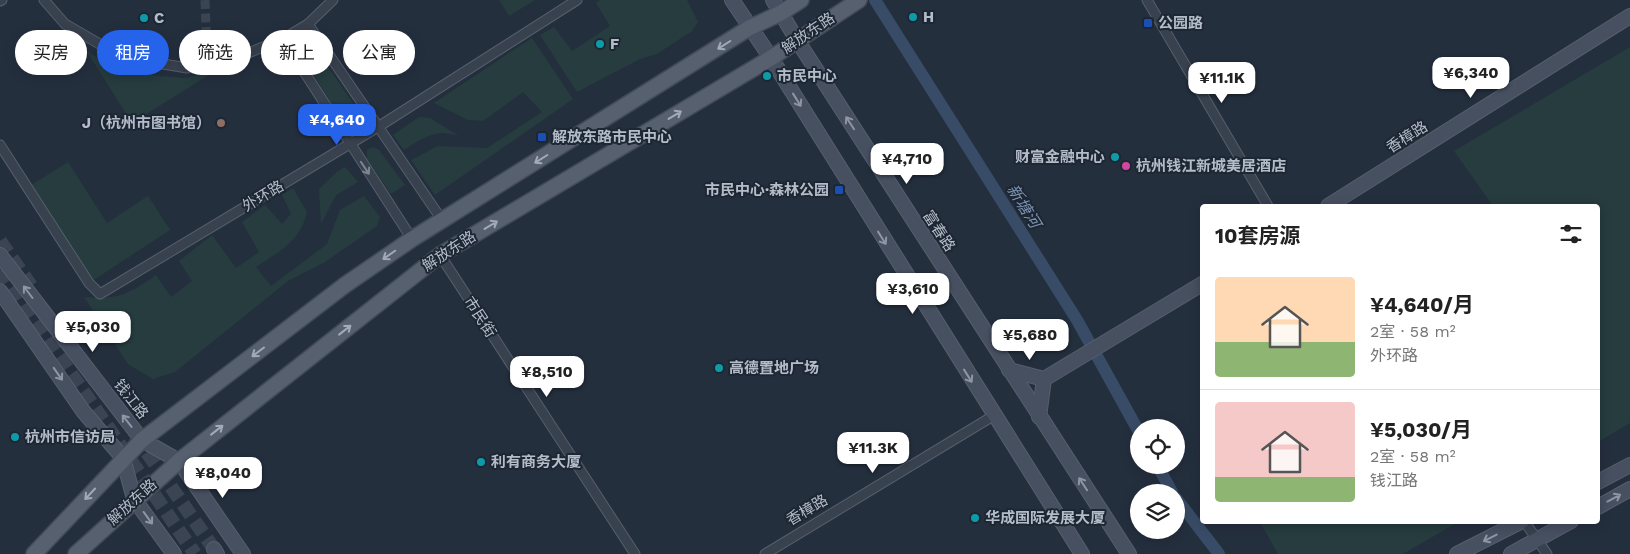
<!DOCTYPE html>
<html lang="zh">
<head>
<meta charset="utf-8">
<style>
	body { margin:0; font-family:"Work Sans","Noto Sans SC",sans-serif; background:#f2f2f2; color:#222; height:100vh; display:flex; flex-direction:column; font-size:19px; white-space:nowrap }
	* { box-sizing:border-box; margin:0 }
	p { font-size:16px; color:#767676 }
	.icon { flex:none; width:28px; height:28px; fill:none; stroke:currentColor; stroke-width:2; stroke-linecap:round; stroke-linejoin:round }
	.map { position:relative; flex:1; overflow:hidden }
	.details { position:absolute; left:1200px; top:204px; width:400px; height:320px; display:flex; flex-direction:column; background:#fff; border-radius:5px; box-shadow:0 2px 12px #0003 }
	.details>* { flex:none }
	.top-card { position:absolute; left:15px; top:30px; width:475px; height:45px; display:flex; gap:10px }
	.buttons { position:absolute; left:1130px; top:419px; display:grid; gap:10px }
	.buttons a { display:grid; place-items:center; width:55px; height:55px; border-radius:50%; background:#fff; box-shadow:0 2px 12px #0003; font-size:25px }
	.price { position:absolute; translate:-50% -42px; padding:0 11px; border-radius:10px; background:#fff; color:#222; font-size:16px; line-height:32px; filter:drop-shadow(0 1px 2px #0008) }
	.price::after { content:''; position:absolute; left:50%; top:30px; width:15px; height:11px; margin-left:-8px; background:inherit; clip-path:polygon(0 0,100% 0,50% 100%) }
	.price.selected { background:#2563eb; color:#fff }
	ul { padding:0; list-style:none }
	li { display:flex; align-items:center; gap:15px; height:125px; padding:0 15px }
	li+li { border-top:1px solid #e0e0e0 }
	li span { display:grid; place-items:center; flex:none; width:140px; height:100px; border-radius:5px; color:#555 }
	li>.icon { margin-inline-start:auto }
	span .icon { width:60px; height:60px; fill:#fffc; stroke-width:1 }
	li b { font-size:21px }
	h2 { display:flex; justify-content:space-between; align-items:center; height:60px; padding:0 15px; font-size:21px }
	.pill { padding:0 18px; border-radius:22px; background:#fff; box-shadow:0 2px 12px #0003; font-size:18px; line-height:45px }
	.pill.selected { background:#2563eb; color:#fff }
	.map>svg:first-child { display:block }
</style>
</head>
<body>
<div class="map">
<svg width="1630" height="554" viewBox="0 0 1630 554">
	<rect width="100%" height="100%" fill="#242f3e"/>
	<g fill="#263c3f">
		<path d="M499 0H535L509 16Z"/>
		<path d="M600 0H687L698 22 692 31 657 54 640 59 577 92 540 35 554 27 572 51 610 26 596 3Z"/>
		<path d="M532 38 573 99 435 195 411 160 438 146 487 148 542 112 523 92 483 121 468 120 434 103Z"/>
		<path d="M311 42 365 121 362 129 353 133 347 129 299 51Z"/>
		<path d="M1630 47V423L1598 442V206H1493L1454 151Z"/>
		<path d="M86 50 112 68 150 75 183 78 212 73 132 123Z"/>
		<path d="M419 117 430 118 459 136C437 128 422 138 404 150L393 135Z"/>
		<path d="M373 147 379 150 405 185 391 194 367 159V150Z"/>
		<path d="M68 162 107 223 148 196 170 230 89 283 28 187Z"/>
		<path d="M345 167 358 182 336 195 321 224 319 189 338 171Z"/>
		<path d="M293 188 307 212C300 242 281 250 256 267L271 286 327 244 340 210 364 196 380 217 377 226 325 262 288 281 175 372 153 379 128 364 84 297C118 300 129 294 156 275L171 297 192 281 179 261 212 235 236 268 259 252 242 222 265 205 282 224 291 214 282 195Z"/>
		<path d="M1261 521H1460L1403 554H1278L1260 522Z"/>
	</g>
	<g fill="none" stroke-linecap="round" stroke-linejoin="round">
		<g stroke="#394c67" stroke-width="12">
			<path d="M875 0 1077 320 1139 432"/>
			<path d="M1157 465 1172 492"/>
			<path d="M1176 498 1219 554"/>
		</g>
		<path stroke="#3a4453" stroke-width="9" stroke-dasharray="9 4.5" stroke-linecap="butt" d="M205 0 207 53"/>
		<g stroke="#3a4453" stroke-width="14" stroke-dasharray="14 7" stroke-linecap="butt">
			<path d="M0 241 31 286"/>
			<path d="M0 270 195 554"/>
			<path d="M135 435 214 549"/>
		</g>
		<g stroke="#565f6c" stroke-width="11">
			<g id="street">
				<path d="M44 0 65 24 122 57 187 68 233 59 283 39 308 24 333 0"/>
				<path d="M1147 0 1268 206"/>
				<path d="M0 1 2 0"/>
				<path d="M308 24 442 220"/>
				<path d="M283 39 412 239"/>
				<path d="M207 53 209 64"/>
				<path d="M0 145 89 283 100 294 378 127 577 0"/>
				<path d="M440 255 635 554"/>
				<path d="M1524 521 1547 554"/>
				<path d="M765 554 993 416"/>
			</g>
		</g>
		<g stroke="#565f6c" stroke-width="16">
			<g id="secondary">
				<path d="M732 0 771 58 1082 554"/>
				<path d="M773 0 797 40 1129 554"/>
				<path d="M1328 206 1630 16"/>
				<path d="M0 255 142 440 179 461 243 554"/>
				<path d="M0 291 83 411 123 458 134 499 174 554"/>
				<path d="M1009 370 1044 379 1202 284"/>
				<path d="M1039 417 1044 379"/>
				<path d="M1598 482 1630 465"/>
				<path d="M1598 507 1630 489"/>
				<path d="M214 549 217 554"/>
				<path d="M1457 554 1522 521"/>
				<path d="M1511 554 1571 521"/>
			</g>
		</g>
		<g stroke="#414a57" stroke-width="18">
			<g id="primary">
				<path d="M34 554 142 440 345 285 412 239 749 28 781 13 801 0"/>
				<path d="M76 554 179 461 440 255 771 58 859 0"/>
			</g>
		</g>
		<use href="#street" stroke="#38414e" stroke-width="9"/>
		<use href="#secondary" stroke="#465061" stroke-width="14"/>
		<use href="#primary" stroke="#56606e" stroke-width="15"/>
	</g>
	<defs><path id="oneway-shaft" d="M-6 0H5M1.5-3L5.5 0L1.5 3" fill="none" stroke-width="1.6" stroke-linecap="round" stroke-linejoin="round" transform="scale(1.25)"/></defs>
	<g stroke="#a1aab7">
		<use href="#oneway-shaft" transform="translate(724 45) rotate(148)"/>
		<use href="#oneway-shaft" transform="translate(675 115) rotate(-31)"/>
		<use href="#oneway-shaft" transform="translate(541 159) rotate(148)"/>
		<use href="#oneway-shaft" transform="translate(491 225) rotate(-31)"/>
		<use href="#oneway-shaft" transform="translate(389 255) rotate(145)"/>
		<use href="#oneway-shaft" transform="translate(345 330) rotate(-38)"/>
		<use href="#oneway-shaft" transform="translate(258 352) rotate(143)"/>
		<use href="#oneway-shaft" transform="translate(217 430) rotate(-38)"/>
		<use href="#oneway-shaft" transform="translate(90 494) rotate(133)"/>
	</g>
	<g stroke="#8e96a5">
		<use href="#oneway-shaft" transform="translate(797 100) rotate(58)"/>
		<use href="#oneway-shaft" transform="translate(850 123) rotate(-123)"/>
		<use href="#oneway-shaft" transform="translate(882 238) rotate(58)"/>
		<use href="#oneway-shaft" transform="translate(28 292) rotate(-127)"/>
		<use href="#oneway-shaft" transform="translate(58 374) rotate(55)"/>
		<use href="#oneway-shaft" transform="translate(968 376) rotate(58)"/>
		<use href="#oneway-shaft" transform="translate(127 421) rotate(-128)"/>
		<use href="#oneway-shaft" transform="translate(1083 484) rotate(-123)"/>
		<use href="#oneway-shaft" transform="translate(1614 498) rotate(-28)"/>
		<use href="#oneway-shaft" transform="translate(148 518) rotate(54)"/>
		<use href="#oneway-shaft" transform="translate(1490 538) rotate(153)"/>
	</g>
	<use stroke="#7c8592" href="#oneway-shaft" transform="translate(365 168) rotate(56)"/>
	<g fill="#0f9aa8" stroke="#1d2633" stroke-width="2">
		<circle cx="913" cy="17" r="5"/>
		<circle cx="144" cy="18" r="5"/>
		<circle cx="600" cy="44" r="5"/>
		<circle cx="767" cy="76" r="5"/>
		<circle cx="1115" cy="157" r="5"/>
		<circle cx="719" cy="368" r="5"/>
		<circle cx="15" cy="437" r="5"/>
		<circle cx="481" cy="462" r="5"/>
		<circle cx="975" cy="518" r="5"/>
	</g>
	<g fill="#1a4fb4" stroke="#1d2633" stroke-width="2">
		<rect x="1143" y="18" width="10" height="10" rx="2.5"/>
		<rect x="537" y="132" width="10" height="10" rx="2.5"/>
		<rect x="834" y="185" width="10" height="10" rx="2.5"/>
	</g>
	<circle fill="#8d6e63" stroke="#1d2633" stroke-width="2" cx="221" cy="123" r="5"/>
	<circle fill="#d1479c" stroke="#1d2633" stroke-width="2" cx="1126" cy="166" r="5"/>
	<g text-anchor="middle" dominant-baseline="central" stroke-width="4" stroke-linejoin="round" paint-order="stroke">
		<g font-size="15" font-weight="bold" fill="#b4bcc9" stroke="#1d2633" text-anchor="start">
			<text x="923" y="17">H</text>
			<text x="154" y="18">C</text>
			<text x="1158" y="23">公园路</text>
			<text x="610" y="44">F</text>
			<text x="777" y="76">市民中心</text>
			<text x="211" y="123" text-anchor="end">J（杭州市图书馆）</text>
			<text x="552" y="137">解放东路市民中心</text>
			<text x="1105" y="157" text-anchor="end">财富金融中心</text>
			<text x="1136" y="166">杭州钱江新城美居酒店</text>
			<text x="829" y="190" text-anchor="end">市民中心·森林公园</text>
			<text x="729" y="368">高德置地广场</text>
			<text x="25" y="437">杭州市信访局</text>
			<text x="491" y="462">利有商务大厦</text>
			<text x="985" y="518">华成国际发展大厦</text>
		</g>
		<g font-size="15" fill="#b4bcc9" stroke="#1d2633">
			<text transform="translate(808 33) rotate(-34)">解放东路</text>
			<text transform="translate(1407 137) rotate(-32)">香樟路</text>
			<text transform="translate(263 196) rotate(-31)">外环路</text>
			<text transform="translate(939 231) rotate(57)">富春路</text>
			<text transform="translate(449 251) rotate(-33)">解放东路</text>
			<text transform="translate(480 317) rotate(57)">市民街</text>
			<text transform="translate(131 399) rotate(52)">钱江路</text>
			<text transform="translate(132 502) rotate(-42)">解放东路</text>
			<text transform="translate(807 510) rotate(-31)">香樟路</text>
		</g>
		<g font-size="16" font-style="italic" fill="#7c92b1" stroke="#1d2633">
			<text transform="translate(1024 206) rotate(58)">新塘河</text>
		</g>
	</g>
</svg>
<div class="buttons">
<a><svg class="icon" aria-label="locate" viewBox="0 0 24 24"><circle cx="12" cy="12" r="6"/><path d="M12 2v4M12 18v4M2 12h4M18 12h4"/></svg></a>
<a><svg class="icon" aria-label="layers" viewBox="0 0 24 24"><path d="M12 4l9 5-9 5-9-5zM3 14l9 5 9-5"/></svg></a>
</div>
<b class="price" style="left:1471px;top:99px">¥6,340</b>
<b class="price" style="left:1222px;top:104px">¥11.1K</b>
<b class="price selected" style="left:337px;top:146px">¥4,640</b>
<b class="price" style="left:907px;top:185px">¥4,710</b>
<b class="price" style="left:913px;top:315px">¥3,610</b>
<b class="price" style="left:93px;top:353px">¥5,030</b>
<b class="price" style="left:1030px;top:361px">¥5,680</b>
<b class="price" style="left:547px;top:398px">¥8,510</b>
<b class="price" style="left:873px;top:474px">¥11.3K</b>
<b class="price" style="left:223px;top:499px">¥8,040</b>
<div class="top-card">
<a class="pill">买房</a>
<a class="pill selected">租房</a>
<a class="pill">筛选</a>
<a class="pill">新上</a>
<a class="pill">公寓</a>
</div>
<section class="details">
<h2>10套房源<svg class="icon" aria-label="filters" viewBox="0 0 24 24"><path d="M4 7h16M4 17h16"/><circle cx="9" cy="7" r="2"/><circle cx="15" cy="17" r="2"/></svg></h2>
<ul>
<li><span style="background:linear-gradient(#ffd9b3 65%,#8fb573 0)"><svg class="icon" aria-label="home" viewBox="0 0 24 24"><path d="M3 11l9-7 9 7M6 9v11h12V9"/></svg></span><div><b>¥4,640/月</b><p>2室 · 58 m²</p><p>外环路</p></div></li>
<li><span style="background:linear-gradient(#f6c9c9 75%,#8fb573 0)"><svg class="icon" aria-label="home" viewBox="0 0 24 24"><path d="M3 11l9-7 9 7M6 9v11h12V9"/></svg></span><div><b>¥5,030/月</b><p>2室 · 58 m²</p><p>钱江路</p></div></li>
</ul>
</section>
</div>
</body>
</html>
